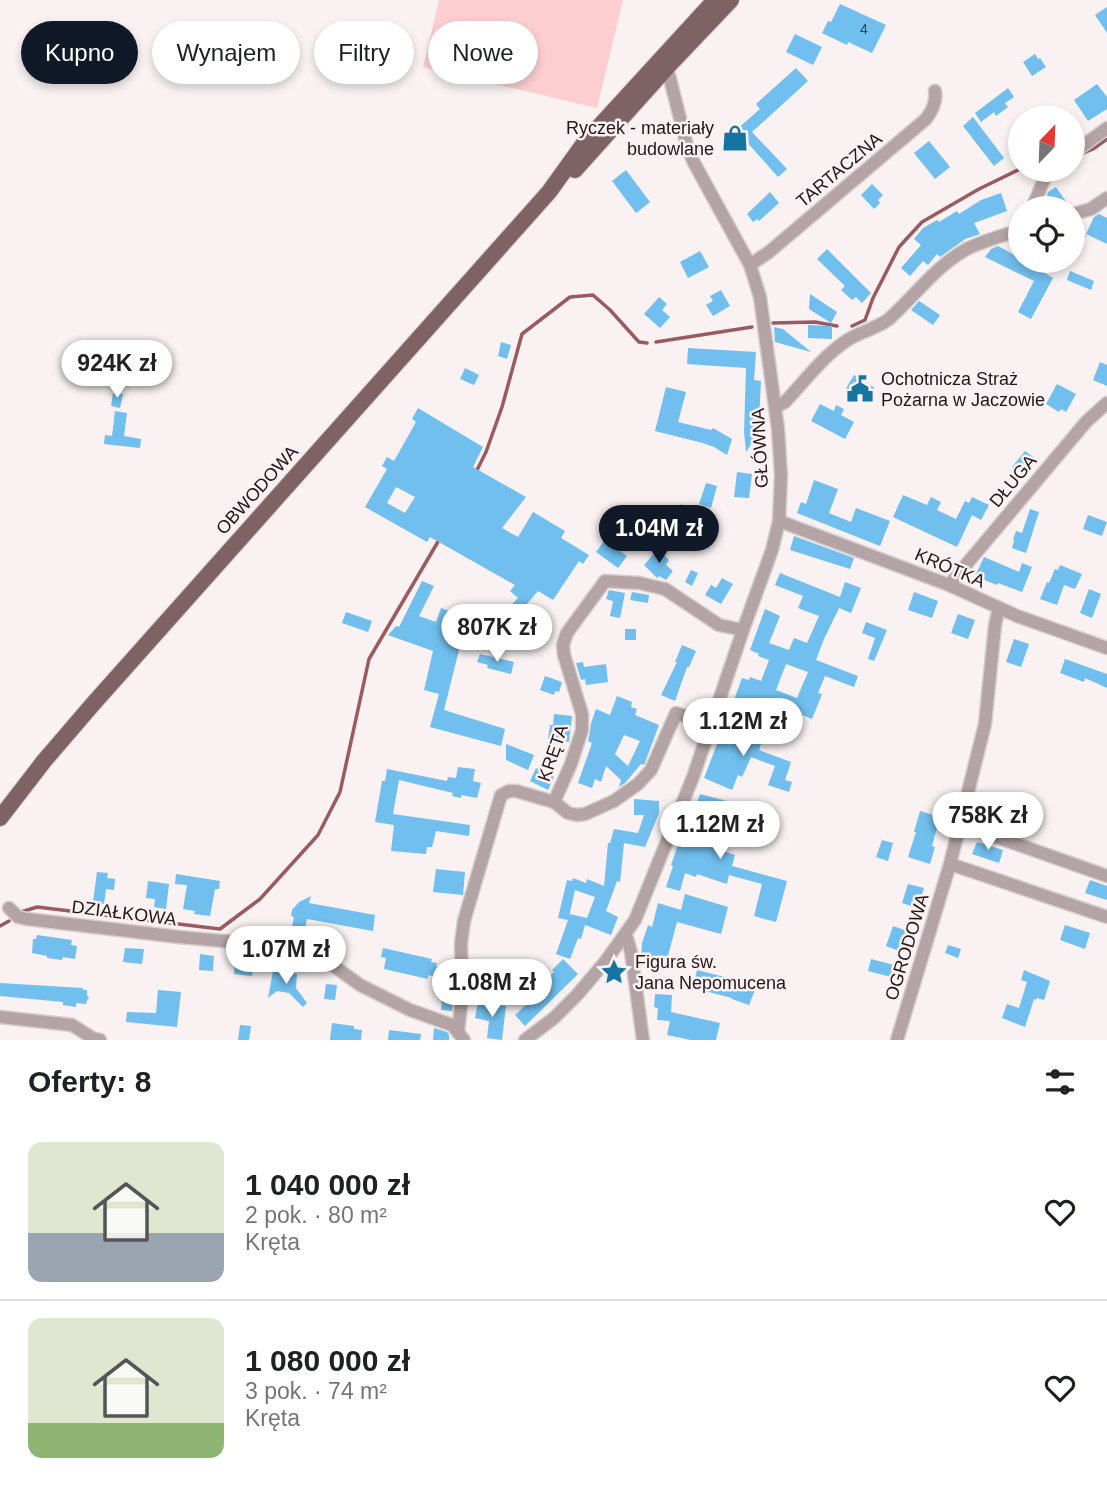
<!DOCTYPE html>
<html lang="pl">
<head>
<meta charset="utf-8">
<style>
	body { margin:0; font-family:Helvetica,sans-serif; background:#f6f6f6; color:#202124; height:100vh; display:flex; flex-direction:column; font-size:26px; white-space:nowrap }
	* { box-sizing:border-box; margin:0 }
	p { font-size:23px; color:#757577 }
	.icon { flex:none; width:38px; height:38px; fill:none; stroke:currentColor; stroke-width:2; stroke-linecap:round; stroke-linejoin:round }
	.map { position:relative; height:1040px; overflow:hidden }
	.drawer { display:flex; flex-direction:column; background:#fff; flex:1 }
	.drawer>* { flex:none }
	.guide { position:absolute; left:21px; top:21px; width:700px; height:63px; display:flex; gap:14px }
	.needle { width:46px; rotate:23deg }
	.controls { position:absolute; left:1008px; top:105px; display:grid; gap:14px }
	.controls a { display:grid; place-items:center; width:77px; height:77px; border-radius:50%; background:#fff; box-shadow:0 4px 10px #0003; font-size:35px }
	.price { position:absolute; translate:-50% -60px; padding:0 16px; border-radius:24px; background:#fff; color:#222; font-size:23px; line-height:46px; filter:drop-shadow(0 2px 4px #0008) }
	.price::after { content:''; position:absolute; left:50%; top:42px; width:21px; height:16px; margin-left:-10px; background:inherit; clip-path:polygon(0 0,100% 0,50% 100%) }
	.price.active { background:#111827; color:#fff }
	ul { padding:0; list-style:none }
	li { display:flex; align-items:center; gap:21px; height:175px; padding:0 28px }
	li+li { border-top:2px solid #e0e0e0 }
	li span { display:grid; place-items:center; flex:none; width:196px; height:140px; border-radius:14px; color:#555 }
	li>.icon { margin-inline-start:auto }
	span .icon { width:84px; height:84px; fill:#fffc; stroke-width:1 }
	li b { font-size:30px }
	h2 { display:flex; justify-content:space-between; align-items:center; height:84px; padding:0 28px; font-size:30px }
	.chip { padding:0 24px; border-radius:32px; background:#fff; box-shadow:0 4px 10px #0003; font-size:24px; line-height:63px }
	.chip.active { background:#111827; color:#fff }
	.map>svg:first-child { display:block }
</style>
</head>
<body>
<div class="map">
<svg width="1107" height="1040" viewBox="0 0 1107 1040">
	<rect width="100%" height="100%" fill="#f9f1f2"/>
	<path fill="#fcced0" d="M439 0H623L597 108 423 67Z"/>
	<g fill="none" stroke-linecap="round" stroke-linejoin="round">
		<g stroke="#995b60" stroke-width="3.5">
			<path d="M1081 154 1093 149 1107 139"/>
			<path d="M773 323 815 322 837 326"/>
			<path d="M852 326 865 320 873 298 899 247 922 222 979 189 1020 169"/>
			<path d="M656 342 752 327"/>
			<path d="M476 472 486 452 502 407 522 334 570 297 593 295 610 310 639 342 647 343"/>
			<path d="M21 912 37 907 220 929 260 899 318 835 340 792 369 659 439 540"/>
			<path d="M0 926 9 921"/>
		</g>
	</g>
	<g fill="#71bfee" fill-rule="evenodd">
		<path d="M840 4 886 25 872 53 848 42 847 45 822 33 828 21 831 22Z"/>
		<path d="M1107 7V33L1095 15Z"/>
		<path d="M795 34 822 47 813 65 786 52Z"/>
		<path d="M1035 54 1038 59 1040 58 1046 67 1032 76 1023 62Z"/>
		<path d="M796 68 808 81 752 132 787 169 778 177 736 130 760 109 756 104Z"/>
		<path d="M1097 84 1107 97V109L1088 121 1074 100Z"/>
		<path d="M1008 88 1014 97 1005 103 1008 107 996 116 994 112 981 122 975 113Z"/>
		<path d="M973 117 1004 158 994 166 963 126Z"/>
		<path d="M929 141 950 167 935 179 914 153Z"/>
		<path d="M626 170 650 202 636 213 612 181Z"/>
		<path d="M872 184 883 195 878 200 880 203 874 209 861 195Z"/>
		<path d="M1056 187 1067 203 1060 208H1057L1047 195 1048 192Z"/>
		<path d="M770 192 779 203 759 221 757 219 753 222 747 214Z"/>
		<path d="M1001 193 1007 211 974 223 980 234 965 239 940 257 937 254 928 265 923 261 910 276 901 268 921 245 914 239 923 228 937 220 939 222 957 211 959 214 981 200Z"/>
		<path d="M1099 214 1107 218V244L1086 234 1094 217Z"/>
		<path d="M1073 225 1086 236 1078 248 1073 244Z"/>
		<path d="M998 246 1020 258V261H1026L1053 278 1031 319 1018 312 1034 281 985 257 991 249Z"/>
		<path d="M827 249 871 293 862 303 856 297 852 300 841 290 845 286 817 259Z"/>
		<path d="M700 251 709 267 688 278 680 262Z"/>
		<path d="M1070 271 1094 281 1091 290 1067 280Z"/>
		<path d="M721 290 730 306 713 316 706 305 713 301 710 296Z"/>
		<path d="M810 294 837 312 831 323 809 309Z"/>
		<path d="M659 297 667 304 662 310 670 317 660 328 644 314Z"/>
		<path d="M919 301 940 315 933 325 911 310Z"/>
		<path d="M808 325 832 326V339L808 338Z"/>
		<path d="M774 327 783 329 811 352 775 342Z"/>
		<path d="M501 342 511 345 507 359 498 356Z"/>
		<path d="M688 348 756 352 754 380 761 381 758 441 754 440 746 452 744 432 746 368 687 364Z"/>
		<path d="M1100 362 1107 365V386L1093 380Z"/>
		<path d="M465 368 479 375 474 385 460 379Z"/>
		<path d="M854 375 875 388 865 403 845 390Z"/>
		<path d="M1057 384 1076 394 1066 412 1061 409 1059 412 1046 404Z"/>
		<path d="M666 387 686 392 678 422 711 430 713 428 732 439 727 455 714 447 703 443 655 431Z"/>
		<path d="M113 393 123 394 120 408 111 406Z"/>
		<path d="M820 404 834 411 836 405 844 409 841 415 854 422 845 439 811 421Z"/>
		<path d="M418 408 483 447 473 467 526 497 502 528 518 537 533 512 565 531 561 538 589 555 583 564 579 561 553 600 538 591 525 606 536 618 530 624H527L510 606 518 598 510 591 515 585 430 537 427 542 365 507 387 469 382 466 387 457 394 461 416 422 412 419ZM396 487 415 497 405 513 387 503Z"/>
		<path d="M115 411 127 413 124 436 141 439 140 448 104 444 105 435 112 436Z"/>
		<path d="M1025 451 1036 459 1023 475 1012 467Z"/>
		<path d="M737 472 752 474 749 498 734 497Z"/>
		<path d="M814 480 838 489 829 513 851 522 856 508 890 521 880 546 797 513 801 502 806 504Z"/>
		<path d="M706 483 717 486 711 508 699 504Z"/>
		<path d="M903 495 927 505 931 497 941 502 937 510 956 519 965 501 969 503 972 497 989 505 981 520 972 515 957 547 893 517Z"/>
		<path d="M681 504 697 518 673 545 657 530Z"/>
		<path d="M630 507 641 516 615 547 627 556 618 568 596 552 610 533 609 532Z"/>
		<path d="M1030 509 1039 512 1026 553 1012 548 1014 541 1013 540 1016 531 1022 533Z"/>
		<path d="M1088 515 1107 522 1102 536 1083 529Z"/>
		<path d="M794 536 854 558 850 569 790 550Z"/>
		<path d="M658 549 669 560 666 565 673 571 666 580 659 576 657 578 644 565Z"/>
		<path d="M984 557 1019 572 1022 563 1032 567 1022 592 998 583 997 585 975 576Z"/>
		<path d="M1060 565 1082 574 1075 589 1064 585 1057 605 1040 599 1047 582 1049 583 1055 569 1058 570Z"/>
		<path d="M691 570 698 573 692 586 685 582Z"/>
		<path d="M780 573 840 597 845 582 861 588 851 613 839 608 824 639 816 660 858 676 854 687 825 676 818 693 822 694 812 719 777 704 773 718 742 707 743 704 734 700 742 678 749 680 750 677 761 681 769 660 758 656 759 654 750 650 765 609 780 616 769 643 789 650 794 638 807 643 819 616 798 608 803 596 775 585ZM786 664 808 672 797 698 776 690Z"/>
		<path d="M722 578 733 584 721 604 705 595 711 585 716 588Z"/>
		<path d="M422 581 434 586 419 616 436 622 441 608 510 633 507 644 474 633 469 644 461 642 444 710 505 729 501 746 430 727 439 694 424 690 433 651 388 635 396 626 399 627Z"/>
		<path d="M1089 589 1101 594 1092 618 1080 613Z"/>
		<path d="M609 590 625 593 620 618 610 616 613 601 606 599Z"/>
		<path d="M632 592 649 595 648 603 630 600Z"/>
		<path d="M914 592 938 601 932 618 908 610Z"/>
		<path d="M346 612 372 621 368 632 342 623Z"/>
		<path d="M958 614 975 620 968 639 951 633Z"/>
		<path d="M866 622 887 630 874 661 868 659 875 638 862 633Z"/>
		<rect x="625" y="629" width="11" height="11"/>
		<path d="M1014 639 1029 644 1021 667 1006 662Z"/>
		<path d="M682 645 696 651 689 667H687L675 701 661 695 677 662H675Z"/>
		<path d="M480 654 514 662 511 674 487 668 488 665 477 662Z"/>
		<path d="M1065 659 1107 674V688L1085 678 1084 682 1060 673Z"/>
		<path d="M583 662 584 667 606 664 608 682 586 685 585 679 581 680 576 663Z"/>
		<path d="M545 676 562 682 559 692 555 691 554 695 540 690Z"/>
		<path d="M617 696 632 702 631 707 637 709 635 715 659 725 644 765 641 764 625 783 619 787 621 780 606 766 601 782 595 779 592 788 578 783 592 743 588 741 590 732 591 723 596 709 610 715ZM624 735 640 741 628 766 615 754Z"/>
		<path d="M554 714 572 716 569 742 548 739 550 725H553Z"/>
		<path d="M726 721 764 736 759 750 791 762 785 780 792 782 789 792 768 785 775 766 751 757 742 777 738 775 732 790 704 778Z"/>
		<path d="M506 744 534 755 528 770 506 760Z"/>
		<path d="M458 767 475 769 473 781 481 783 477 798 461 795V798L452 796 453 793 399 780 393 814 470 825 469 836 436 831 432 847H427L426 854 391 851 394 825 375 822 382 781H385L387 769 447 781 448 777 456 778Z"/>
		<path d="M536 768 554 777 548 790 530 781Z"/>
		<path d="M700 794 727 801 719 824 705 820 695 842 735 855 732 866 787 881 776 922 754 916 762 884 729 875 727 884 697 874 696 877 685 873 680 891 666 887 673 866 671 865 682 833 684 834 687 827 689 828Z"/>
		<path d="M634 799 659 801V813L645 847 624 843 620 882 617 881 606 911 618 917 611 935 585 925 581 939 578 938 570 959 556 954 568 920 558 918 567 880 572 881 573 878 586 883 587 879 604 886 608 843H610L614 829 638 833 644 815H634ZM575 890 595 897 587 918 570 914 569 917Z"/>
		<path d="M988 805 1031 821 1025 837 982 821Z"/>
		<path d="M920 811 940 817 932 846 935 847 930 864 908 857 916 832H914Z"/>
		<path d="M882 840 893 843 888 861 876 857Z"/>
		<path d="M977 842 1003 850 999 863 972 854Z"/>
		<path d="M436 869 465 872 463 895 433 892Z"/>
		<path d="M97 872 108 873 107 878 115 879 114 890 106 889 104 904 93 902Z"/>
		<path d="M176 874 220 881 219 889H215L210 916 194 914 195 911 183 909 187 885 175 884Z"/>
		<path d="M1090 880 1107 886V900L1085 893Z"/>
		<path d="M148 881 169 884 166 909 154 907 155 899 146 898Z"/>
		<path d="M908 884 924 888 917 908 902 903Z"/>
		<path d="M685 894 728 907 721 934 677 922 666 963 641 958 642 943 648 925 652 927 658 903 681 910Z"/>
		<path d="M311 896 309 903 375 915 373 931 307 919 303 940 290 938 294 917 291 916 292 910 299 902Z"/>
		<path d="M1065 925 1090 933 1085 949 1060 940Z"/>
		<path d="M893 926 910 932 902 952 886 946Z"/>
		<path d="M37 935 72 940 71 945 77 946 75 959 63 957 62 960 47 958V956L32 953 33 939H36Z"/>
		<path d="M948 945 961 949 958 958 945 953Z"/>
		<path d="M125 948 144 949 142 964 123 962Z"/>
		<path d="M383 948 432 959 431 962 437 963 436 966 438 967 436 977 428 975V979L384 969 386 958 381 957Z"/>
		<path d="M200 954 214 956 213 971 199 970Z"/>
		<path d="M235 958 254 960 252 976 234 974Z"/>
		<path d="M563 959 578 974 525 1026 515 1015 547 985 544 982 554 972 552 970Z"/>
		<path d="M871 959 902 967 899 979 868 971Z"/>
		<path d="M494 963 511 965 510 974 488 972 470 973V964Z"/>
		<path d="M697 970 729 978 728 981 755 990 749 1005 732 999V998L693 988Z"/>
		<path d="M1024 970 1050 981 1044 1000 1036 998V1000L1034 999 1025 1027 1002 1018 1007 1004 1019 1008 1027 982 1021 980Z"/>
		<path d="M273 971 297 974 296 988 307 1003 303 1007 289 993 277 991 268 998Z"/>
		<path d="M0 983 83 988V990H87V995L89 998 87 1000 86 1004 76 1003V1007L63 1005V1002L0 996Z"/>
		<path d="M326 984 337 985 335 1000 324 999Z"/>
		<path d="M443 987 453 988 452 1011 441 1010Z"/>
		<path d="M158 990 181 992 177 1027 126 1022 127 1012 156 1013Z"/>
		<path d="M655 994 672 995 671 1012 720 1023 716 1040H691L667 1035 670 1021 657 1020 658 1008 654 1007Z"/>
		<path d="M478 1002 506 1006 502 1040 487 1038 489 1021 475 1018Z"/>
		<path d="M332 1023 354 1026V1029L362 1030 361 1040H330Z"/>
		<path d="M240 1025 251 1026 249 1040H238Z"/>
		<path d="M434 1028 447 1032 449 1035V1040H433Z"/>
		<path d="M389 1030 421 1034 420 1040H388Z"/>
	</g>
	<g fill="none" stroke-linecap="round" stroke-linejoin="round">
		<g stroke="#d7cecf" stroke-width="15">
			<g id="minor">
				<path d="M1073 153 1107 128"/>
				<path d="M1032 208 1044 180 1051 170"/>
				<path d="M1073 214 1091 209 1107 198"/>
				<path d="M750 265 769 252 926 119C932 111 937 102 935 91"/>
				<path d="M776 407 785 402C804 382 822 357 846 341 859 332 876 329 889 319 914 297 935 267 965 250 982 241 1002 236 1020 230"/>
				<path d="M779 521 949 585 1017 616 1107 648"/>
				<path d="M949 585 1086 422 1107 403"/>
				<path d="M554 802 571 764 582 730V714L564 655 563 645 567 633 605 581 639 583 665 589 719 625 743 630"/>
				<path d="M960 824 1107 876"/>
				<path d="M950 864 1107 917"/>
				<path d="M9 908 18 917 27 919 179 937 300 948 313 951 360 985 410 1010 452 1025 464 1040"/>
				<path d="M626 935 631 952 643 1040"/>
				<path d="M0 1017 72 1025 94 1039 100 1040"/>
				<path d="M458 1032 462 997 461 943 464 921 501 795 509 791H516L554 802 568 813 577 815 585 814 614 801 638 784 651 770 676 713 711 725"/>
				<path d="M525 1040 554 1018 577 995 605 962 635 920 693 777 743 630 772 550 779 521 781 475 778 429 760 297 750 265 693 161 687 146 669 75 666 68 661 62"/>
				<path d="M897 1040 950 864 985 724 995 625 999 608"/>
			</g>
		</g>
		<g stroke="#d7cecf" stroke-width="18">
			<g id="major">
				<path d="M575 170 672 62 731 0"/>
				<path d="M0 818 44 761 93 704 549 192 585 142 715 0"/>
			</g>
		</g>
		<use href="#minor" stroke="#b5a4a5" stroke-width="12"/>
		<use href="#major" stroke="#7f6364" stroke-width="16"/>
	</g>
	<defs>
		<g id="shop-bare" transform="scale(2.1)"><path d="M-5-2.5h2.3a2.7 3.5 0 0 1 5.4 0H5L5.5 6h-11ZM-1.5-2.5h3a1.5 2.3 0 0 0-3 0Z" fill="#1674a2" stroke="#f9f1f2" stroke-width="2.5" paint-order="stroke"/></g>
		<g id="civic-bare" transform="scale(2.1)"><path d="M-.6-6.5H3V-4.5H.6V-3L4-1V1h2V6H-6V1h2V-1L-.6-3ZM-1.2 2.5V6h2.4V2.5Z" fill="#1674a2" stroke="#f9f1f2" stroke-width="2.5" paint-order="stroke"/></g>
		<g id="sight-bare" transform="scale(2.1)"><path d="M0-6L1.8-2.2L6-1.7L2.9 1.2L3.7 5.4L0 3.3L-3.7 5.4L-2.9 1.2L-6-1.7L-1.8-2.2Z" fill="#1674a2" stroke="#f9f1f2" stroke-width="2.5" paint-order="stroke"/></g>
	</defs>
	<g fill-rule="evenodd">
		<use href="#shop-bare" x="735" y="138"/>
		<use href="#civic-bare" x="860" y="389"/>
		<use href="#sight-bare" x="614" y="972"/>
	</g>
	<g text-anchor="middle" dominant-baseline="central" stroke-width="5" stroke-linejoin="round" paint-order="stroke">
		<g font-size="14" fill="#37404d">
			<text x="864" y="29">4</text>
		</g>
		<g font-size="18" fill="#241617" stroke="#f9f1f2" text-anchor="start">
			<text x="714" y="128" text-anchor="end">Ryczek - materiały<tspan x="714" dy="21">budowlane</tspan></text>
			<text x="881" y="379">Ochotnicza Straż<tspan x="881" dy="21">Pożarna w Jaczowie</tspan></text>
			<text x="635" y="962">Figura św.<tspan x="635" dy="21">Jana Nepomucena</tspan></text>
		</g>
		<g font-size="18" fill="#241617" stroke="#f9f1f2">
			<text transform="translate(839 170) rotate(-40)">TARTACZNA</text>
			<text transform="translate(760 448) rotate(-93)">GŁÓWNA</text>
			<text transform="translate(1013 481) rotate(-50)">DŁUGA</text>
			<text transform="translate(257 490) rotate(-48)">OBWODOWA</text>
			<text transform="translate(950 568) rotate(23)">KRÓTKA</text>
			<text transform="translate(553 753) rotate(-71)">KRĘTA</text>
			<text transform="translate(124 913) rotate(7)">DZIAŁKOWA</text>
			<text transform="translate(907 947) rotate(-73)">OGRODOWA</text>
		</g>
	</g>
</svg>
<div class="controls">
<a><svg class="needle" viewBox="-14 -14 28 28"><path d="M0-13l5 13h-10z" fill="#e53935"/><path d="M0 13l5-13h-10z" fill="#757577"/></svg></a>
<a><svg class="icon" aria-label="locate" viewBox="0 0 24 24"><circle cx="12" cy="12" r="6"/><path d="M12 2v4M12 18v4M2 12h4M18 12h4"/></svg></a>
</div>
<b class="price" style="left:117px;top:400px">924K zł</b>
<b class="price active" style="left:659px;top:565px">1.04M zł</b>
<b class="price" style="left:497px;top:664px">807K zł</b>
<b class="price" style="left:743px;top:758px">1.12M zł</b>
<b class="price" style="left:988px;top:852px">758K zł</b>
<b class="price" style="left:720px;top:861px">1.12M zł</b>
<b class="price" style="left:286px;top:986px">1.07M zł</b>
<b class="price" style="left:492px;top:1019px">1.08M zł</b>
<div class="guide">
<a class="chip active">Kupno</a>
<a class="chip">Wynajem</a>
<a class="chip">Filtry</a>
<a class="chip">Nowe</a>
</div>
</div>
<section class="drawer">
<h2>Oferty: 8<svg class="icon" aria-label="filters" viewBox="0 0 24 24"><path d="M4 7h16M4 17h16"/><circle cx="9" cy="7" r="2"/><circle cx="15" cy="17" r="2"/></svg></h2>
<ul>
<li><span style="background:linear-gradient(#dfe7d0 65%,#9aa5b1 0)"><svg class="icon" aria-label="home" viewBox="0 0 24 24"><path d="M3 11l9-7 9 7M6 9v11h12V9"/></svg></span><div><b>1 040 000 zł</b><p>2 pok. · 80 m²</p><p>Kręta</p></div><svg class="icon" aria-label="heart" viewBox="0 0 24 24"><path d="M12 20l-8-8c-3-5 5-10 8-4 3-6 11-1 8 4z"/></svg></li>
<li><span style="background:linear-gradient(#dfe7d0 75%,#8fb573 0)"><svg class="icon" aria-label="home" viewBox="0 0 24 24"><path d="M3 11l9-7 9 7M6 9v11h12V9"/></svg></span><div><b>1 080 000 zł</b><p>3 pok. · 74 m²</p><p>Kręta</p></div><svg class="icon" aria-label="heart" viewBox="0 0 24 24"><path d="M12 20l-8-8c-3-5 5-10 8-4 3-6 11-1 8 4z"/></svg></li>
</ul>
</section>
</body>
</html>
